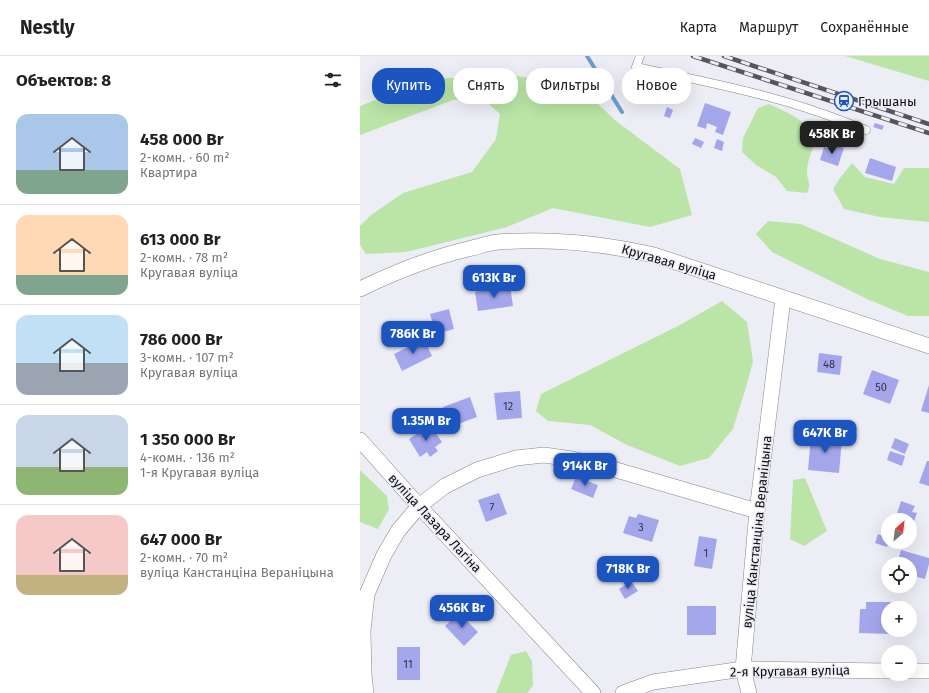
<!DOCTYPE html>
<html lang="ru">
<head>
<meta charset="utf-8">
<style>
	body { margin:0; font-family:"Fira Sans",sans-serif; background:#f2f2f2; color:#222; height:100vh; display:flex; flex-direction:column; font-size:15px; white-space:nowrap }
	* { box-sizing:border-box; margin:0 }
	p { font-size:13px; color:#767676 }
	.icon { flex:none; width:22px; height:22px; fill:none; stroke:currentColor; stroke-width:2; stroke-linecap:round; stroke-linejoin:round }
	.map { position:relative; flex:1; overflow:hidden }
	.side { display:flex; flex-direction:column; background:#fff; width:360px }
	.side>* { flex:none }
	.top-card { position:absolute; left:12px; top:12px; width:380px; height:36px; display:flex; gap:8px }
	.needle { width:26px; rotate:28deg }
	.buttons { position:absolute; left:521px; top:457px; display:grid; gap:8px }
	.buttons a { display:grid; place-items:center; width:36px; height:36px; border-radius:50%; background:#fff; box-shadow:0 4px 16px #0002; font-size:20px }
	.price { position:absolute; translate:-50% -34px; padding:0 9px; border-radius:8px; background:#1c54c0; color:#fff; font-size:13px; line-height:26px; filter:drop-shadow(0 1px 2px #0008) }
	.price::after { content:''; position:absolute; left:50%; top:24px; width:12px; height:9px; margin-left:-6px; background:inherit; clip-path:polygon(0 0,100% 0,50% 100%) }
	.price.on { background:#222; color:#fff }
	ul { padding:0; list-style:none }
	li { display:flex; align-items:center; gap:12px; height:100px; padding:0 16px }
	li+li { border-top:1px solid #e0e0e0 }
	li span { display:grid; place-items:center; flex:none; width:112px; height:80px; border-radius:12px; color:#555 }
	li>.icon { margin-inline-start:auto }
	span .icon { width:48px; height:48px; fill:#fffc; stroke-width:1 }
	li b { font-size:17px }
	h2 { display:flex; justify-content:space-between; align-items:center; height:48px; padding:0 16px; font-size:17px }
	.chip { padding:0 14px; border-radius:16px; background:#fff; box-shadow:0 4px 16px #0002; font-size:14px; line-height:36px }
	.chip.on { background:#1c54c0; color:#fff }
	header { display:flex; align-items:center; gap:24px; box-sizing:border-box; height:56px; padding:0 20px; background:#fff; border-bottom:1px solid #e0e0e0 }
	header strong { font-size:19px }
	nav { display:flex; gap:22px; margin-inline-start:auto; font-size:14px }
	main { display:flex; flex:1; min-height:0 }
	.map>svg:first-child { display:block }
</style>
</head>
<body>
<header>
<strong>Nestly</strong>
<nav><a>Карта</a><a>Маршрут</a><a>Сохранённые</a></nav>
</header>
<main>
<section class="side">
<h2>Объектов: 8<svg class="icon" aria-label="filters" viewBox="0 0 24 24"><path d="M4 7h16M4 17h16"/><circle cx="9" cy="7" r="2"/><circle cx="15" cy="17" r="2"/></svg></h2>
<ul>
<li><span style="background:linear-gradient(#a9c7e8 70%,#7fa58c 0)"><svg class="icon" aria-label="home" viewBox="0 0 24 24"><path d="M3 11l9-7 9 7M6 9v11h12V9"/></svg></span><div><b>458 000 Br</b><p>2-комн. · 60 m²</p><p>Квартира</p></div></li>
<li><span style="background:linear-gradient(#ffd9b3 75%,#7fa58c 0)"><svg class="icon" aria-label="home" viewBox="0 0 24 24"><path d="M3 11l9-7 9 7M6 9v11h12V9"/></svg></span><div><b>613 000 Br</b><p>2-комн. · 78 m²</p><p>Кругавая вуліца</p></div></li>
<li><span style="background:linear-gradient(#bfe0f5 60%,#9aa5b1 0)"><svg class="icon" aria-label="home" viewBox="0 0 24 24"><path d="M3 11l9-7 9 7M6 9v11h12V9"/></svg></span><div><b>786 000 Br</b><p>3-комн. · 107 m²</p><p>Кругавая вуліца</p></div></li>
<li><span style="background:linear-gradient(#c9d6e8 65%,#8fb573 0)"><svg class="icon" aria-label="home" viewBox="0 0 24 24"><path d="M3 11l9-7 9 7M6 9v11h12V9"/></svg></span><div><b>1 350 000 Br</b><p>4-комн. · 136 m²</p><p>1-я Кругавая вуліца</p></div></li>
<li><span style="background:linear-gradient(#f6c9c9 75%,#c2b280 0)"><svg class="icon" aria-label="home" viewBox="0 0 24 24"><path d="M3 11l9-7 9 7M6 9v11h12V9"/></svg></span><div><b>647 000 Br</b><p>2-комн. · 70 m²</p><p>вуліца Канстанціна Вераніцына</p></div></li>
</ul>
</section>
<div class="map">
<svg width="569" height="637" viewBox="0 0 569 637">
	<rect width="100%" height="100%" fill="#ededf6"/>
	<g fill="#bae5a6">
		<path d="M485 0H569V25Z"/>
		<path d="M149 19 217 28 256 65 320 113 332 159 290 171 193 152 147 171 46 196 6 198 0 189V170L11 159 43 137 112 116 136 83 140 58 124 44H93L0 79V50L69 23Z"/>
		<path d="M409 48C428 57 445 63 457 82 453 92 447 105 447 116 447 126 452 127 447 137L427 135 416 121 396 109 382 96 383 82 398 52Z"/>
		<path d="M492 107 505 121 534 128 544 112H569V166L520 161 484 153 473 133 480 122Z"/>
		<path d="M408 165 441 168 520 203 569 216V260H548L507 243 412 196 396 178Z"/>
		<path d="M362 245 387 266 393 305 387 328 373 373 349 402 320 410 267 389 230 369 188 365 176 355 181 338 318 270Z"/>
		<path d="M0 414 27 440 29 453 18 473 0 466Z"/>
		<path d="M445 422 467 475 444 490 430 483 433 424Z"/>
		<path d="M166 595 172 605 173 630 167 637H136L151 599Z"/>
	</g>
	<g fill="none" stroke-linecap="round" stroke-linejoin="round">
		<path stroke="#6b9ed5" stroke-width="4" d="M227 0 262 56"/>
	</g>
	<g fill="#a4a6eb">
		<path d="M345 47 371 56 363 79 355 76 357 71 347 67 346 73 337 70Z"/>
		<path d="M307 51 313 54 310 62 304 60Z"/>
		<path d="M515 67 524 70 522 74 513 71Z"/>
		<path d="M335 82 344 86 341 92 332 88Z"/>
		<path d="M357 83 364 86 362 95 354 92Z"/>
		<path d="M475 89 484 92 478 110 460 104 464 91 473 94Z"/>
		<path d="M510 102 536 111 532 125 505 117Z"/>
		<path d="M150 230 153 250 118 255 115 236Z"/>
		<path d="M89 253 94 273 76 278 70 258Z"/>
		<path d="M64 283 72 300 42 315 34 298Z"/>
		<path d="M459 297 482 300 480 319 457 316Z"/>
		<path d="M512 314 539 324 530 348 503 338Z"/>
		<path d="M569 329V357L561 355Z"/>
		<path d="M160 335 162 362 137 364 134 337Z"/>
		<path d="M110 341 117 361 90 371 83 351Z"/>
		<path d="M70 369 82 386 75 391 78 395 70 401 67 396 60 401 49 383Z"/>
		<path d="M451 380 482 383 479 417 448 414Z"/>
		<path d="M535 382 549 388 545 398 531 392Z"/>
		<path d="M530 395 545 400 542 410 527 404Z"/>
		<path d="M567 405H569V430L559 427Z"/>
		<path d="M216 421 238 429 233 442 211 433Z"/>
		<path d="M139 437 147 458 126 466 118 444Z"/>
		<path d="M541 445 555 450 552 456 557 457 550 476V464H535Z"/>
		<path d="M278 458 299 464 292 486 263 477 269 460 276 462Z"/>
		<path d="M518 478 528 482 529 486 527 491 515 487Z"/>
		<path d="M339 480 357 483 352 513 334 510Z"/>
		<path d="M541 494 569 502V508L565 523 550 519V508H537Z"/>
		<path d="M250 510 259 515 253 526 244 522Z"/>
		<path d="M271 525 278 535 265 543 259 533Z"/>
		<path d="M506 546H531V552H528V574H531L530 578 499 577 500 553H506Z"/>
		<rect x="327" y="550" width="29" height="29"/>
		<path d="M99 557 118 576 104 590 85 570Z"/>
		<rect x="37" y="591" width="23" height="33"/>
	</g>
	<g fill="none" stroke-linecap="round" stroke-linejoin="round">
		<g stroke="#84858d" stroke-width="9">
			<path id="service" d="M280 0 276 11C323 21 370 30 416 43 446 51 476 62 506 74"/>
		</g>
		<g stroke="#84858d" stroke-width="16">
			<g id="minor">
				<path d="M0 233C35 216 70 202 108 193 117 191 128 187 138 186 192 182 241 187 294 199L569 290"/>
				<path d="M0 384 59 450 233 637"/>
				<path d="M550 615H569"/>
				<path d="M6 637 4 619 3 575 7 538 24 499 38 475 59 450 85 430 117 414 156 402 184 399 212 403 239 409 397 455"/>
				<path d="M263 637 293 626 383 613 528 615"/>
				<path d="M389 637 383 613 397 455 423 243"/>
			</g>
		</g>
		<use href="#service" stroke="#fff" stroke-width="8"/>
		<use href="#minor" stroke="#fff" stroke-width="15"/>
		<g stroke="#55555a" stroke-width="4.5">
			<g id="rail">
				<path d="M333 0 569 77"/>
				<path d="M364 0 569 68"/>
			</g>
		</g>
		<use href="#rail" stroke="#ededf6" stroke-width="3" stroke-dasharray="9" stroke-linecap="butt"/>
	</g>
	<defs>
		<g id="station-ring" transform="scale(1)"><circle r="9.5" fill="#ededf6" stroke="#1c54c0" stroke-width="1.5"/><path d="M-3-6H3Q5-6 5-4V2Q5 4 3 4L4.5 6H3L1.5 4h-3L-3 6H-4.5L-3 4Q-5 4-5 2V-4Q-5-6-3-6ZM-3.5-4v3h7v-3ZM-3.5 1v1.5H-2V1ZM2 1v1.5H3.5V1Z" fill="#1c54c0"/></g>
	</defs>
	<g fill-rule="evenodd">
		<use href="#station-ring" x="484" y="45"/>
	</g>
	<g text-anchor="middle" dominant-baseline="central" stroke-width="3" stroke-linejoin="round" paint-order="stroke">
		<g font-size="11" fill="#333347">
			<text x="469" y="308">48</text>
			<text x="521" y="331">50</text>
			<text x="148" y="350">12</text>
			<text x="132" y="451">7</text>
			<text x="281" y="471">3</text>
			<text x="346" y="497">1</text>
			<text x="48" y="608">11</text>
		</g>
		<g font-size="13" fill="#0d0d10" stroke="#ededf6" text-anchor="start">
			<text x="498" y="45">Грышаны</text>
		</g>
		<g font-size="13" fill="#0d0d10" stroke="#ededf6">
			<text transform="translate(309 206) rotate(16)">Кругавая вуліца</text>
			<text transform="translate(75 467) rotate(47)">вуліца Лазара Лагіна</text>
			<text transform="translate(397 476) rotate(-84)">вуліца Канстанціна Вераніцына</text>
			<text transform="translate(430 615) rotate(-1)">2-я Кругавая вуліца</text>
		</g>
	</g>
</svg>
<div class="buttons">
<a><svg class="needle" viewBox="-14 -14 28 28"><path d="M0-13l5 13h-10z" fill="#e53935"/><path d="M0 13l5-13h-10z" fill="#767676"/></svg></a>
<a><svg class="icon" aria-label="locate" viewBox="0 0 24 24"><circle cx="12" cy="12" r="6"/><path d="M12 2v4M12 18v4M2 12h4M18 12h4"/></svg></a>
<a>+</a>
<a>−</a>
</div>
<b class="price on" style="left:472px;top:99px">458K Br</b>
<b class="price" style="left:134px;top:243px">613K Br</b>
<b class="price" style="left:53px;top:299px">786K Br</b>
<b class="price" style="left:66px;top:386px">1.35M Br</b>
<b class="price" style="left:465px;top:398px">647K Br</b>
<b class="price" style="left:225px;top:431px">914K Br</b>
<b class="price" style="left:268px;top:534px">718K Br</b>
<b class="price" style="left:102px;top:573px">456K Br</b>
<div class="top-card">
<a class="chip on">Купить</a>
<a class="chip">Снять</a>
<a class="chip">Фильтры</a>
<a class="chip">Новое</a>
</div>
</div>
</main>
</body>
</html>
